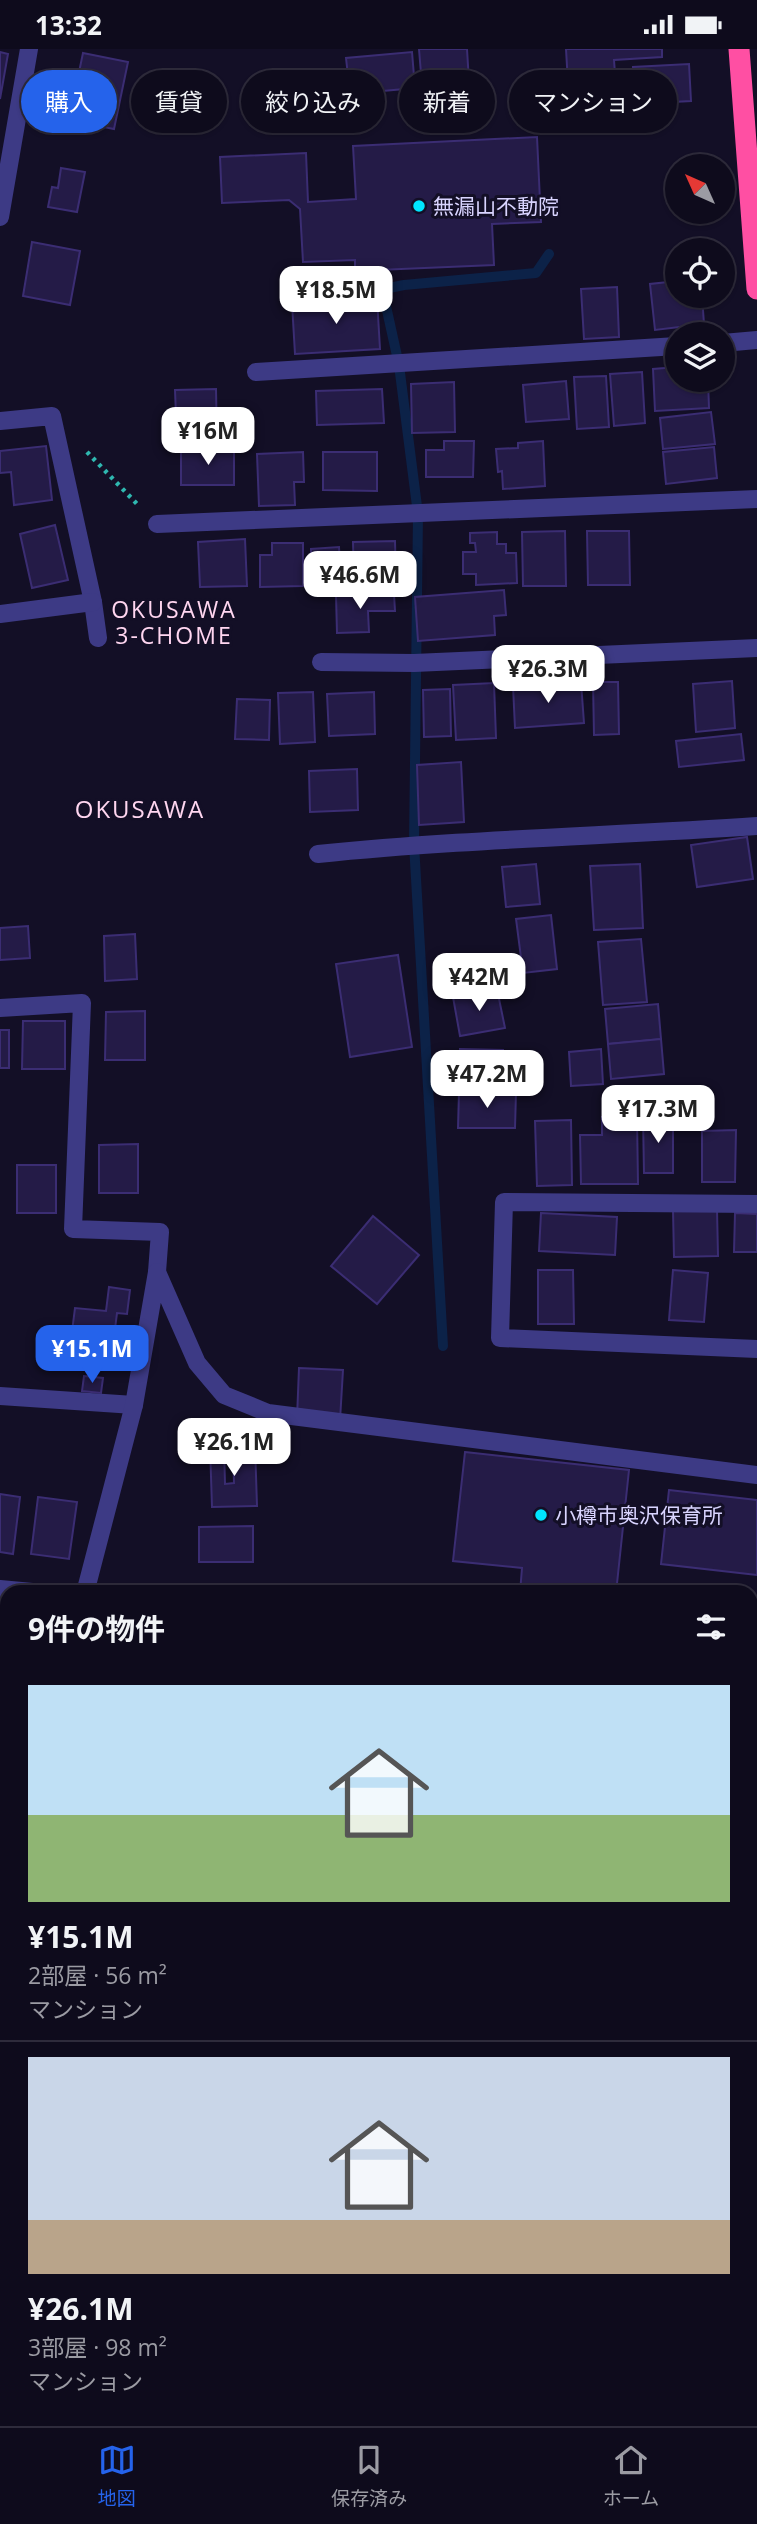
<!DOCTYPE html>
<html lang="ja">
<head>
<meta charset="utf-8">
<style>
	body { margin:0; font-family:"Open Sans","Noto Sans JP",sans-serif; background:#1c1929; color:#f1f3f6; height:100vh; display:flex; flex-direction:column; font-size:26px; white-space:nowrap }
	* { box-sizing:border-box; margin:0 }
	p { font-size:23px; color:#9b9ba3 }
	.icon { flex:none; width:38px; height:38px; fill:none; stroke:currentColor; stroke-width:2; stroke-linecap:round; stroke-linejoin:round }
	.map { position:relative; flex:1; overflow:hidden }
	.panel { position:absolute; left:0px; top:1536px; width:758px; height:842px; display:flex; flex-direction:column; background:#0e0b1c; border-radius:21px 21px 0 0; box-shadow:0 2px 5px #0004,0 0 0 2px #2e2b3b }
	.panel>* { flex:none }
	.hud { position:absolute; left:21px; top:21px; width:716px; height:63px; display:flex; gap:14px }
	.needle { width:46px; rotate:315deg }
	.fabs { position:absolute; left:665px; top:105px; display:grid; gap:14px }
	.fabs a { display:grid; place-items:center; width:70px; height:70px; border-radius:50%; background:#0e0b1c; box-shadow:0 2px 5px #0004,0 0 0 2px #2e2b3b; font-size:35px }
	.price { position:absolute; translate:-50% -60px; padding:0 16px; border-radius:14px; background:#fff; color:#222; font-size:23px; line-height:46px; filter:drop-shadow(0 2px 4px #0008) }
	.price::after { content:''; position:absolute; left:50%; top:42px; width:21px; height:16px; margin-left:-10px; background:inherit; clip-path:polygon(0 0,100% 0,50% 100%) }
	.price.on { background:#2563eb; color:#fff }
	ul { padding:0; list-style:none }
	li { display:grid; align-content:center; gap:14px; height:371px; padding:0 28px }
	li+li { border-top:2px solid #2e2b3b }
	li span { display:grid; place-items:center; height:217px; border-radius:0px; color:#555 }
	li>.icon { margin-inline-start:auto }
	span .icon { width:126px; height:126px; fill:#fffc; stroke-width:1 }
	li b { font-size:30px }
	h2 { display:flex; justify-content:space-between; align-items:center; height:84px; padding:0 28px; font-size:30px }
	.pill { padding:0 24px; border-radius:32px; background:#0e0b1c; box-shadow:0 2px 5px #0004,0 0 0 2px #2e2b3b; font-size:24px; line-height:63px }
	.pill.on { background:#2563eb; color:#fff }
	.status { display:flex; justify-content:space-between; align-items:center; height:49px; padding:0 35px; background:#0e0b1c; direction:ltr }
	.status svg { height:19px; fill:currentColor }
	.menu { display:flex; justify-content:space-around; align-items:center; height:98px; border-top:2px solid #2e2b3b; background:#0e0b1c; font-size:19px; color:#9b9ba3 }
	.menu a { display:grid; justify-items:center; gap:4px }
	.menu .on { color:#2563eb }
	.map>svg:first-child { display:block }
</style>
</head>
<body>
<div class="status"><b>13:32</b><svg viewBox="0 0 49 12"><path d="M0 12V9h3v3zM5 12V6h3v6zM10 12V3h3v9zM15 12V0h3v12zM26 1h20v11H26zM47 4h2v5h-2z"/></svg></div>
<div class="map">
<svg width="757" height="2377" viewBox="0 0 757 2377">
	<rect width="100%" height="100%" fill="#130f26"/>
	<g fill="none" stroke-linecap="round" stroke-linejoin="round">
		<g stroke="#0c2248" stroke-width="10">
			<path d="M443 1297 414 795 418 465 399 316 384 248 389 239 404 236 536 224 549 205"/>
			<path d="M376 2377 377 2371"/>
		</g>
	</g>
	<g fill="#241b47" stroke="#3b2d73" stroke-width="2">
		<path d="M419 0H467L469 33 422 37Z"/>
		<path d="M566 0H662V8L614 11 618 66 570 69Z"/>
		<path d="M0 3 8 5 0 50Z"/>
		<path d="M412 3 415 39 350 45 346 9Z"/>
		<path d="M83 4 128 13 114 80 69 71Z"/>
		<path d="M689 15 691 52 635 55 633 18Z"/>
		<path d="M537 88 541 173 492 175 494 216 355 222V211L303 213 300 160 289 151 222 154 220 108 306 104 308 153 356 150 353 97Z"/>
		<path d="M61 119 85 123 77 163 48 158 52 138 58 139Z"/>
		<path d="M32 193 80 202 70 256 23 247Z"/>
		<path d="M677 232V247H702L704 275 655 281 650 235Z"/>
		<path d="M617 238 619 288 584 290 581 240Z"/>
		<path d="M377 249 380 300 295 305 292 254Z"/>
		<path d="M677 318V331H708L709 359 655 362 653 320Z"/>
		<path d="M642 323 645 374 614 377 610 325Z"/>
		<path d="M606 327 609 378 577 380 574 328Z"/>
		<path d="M566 332 569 370 526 373 523 336Z"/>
		<path d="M454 333 455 383 412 384 411 335Z"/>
		<path d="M216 340 217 392 177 393 175 341Z"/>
		<path d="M382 340 384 374 317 376 316 342Z"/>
		<path d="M711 363 715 395 663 400 660 369Z"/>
		<path d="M444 392H474L473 428H426V401H444Z"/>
		<path d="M543 392 545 437 503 440 502 422 498 423 496 400 518 399V394Z"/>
		<path d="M46 397 52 451 14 456 11 423 0 424V402Z"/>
		<path d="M714 398 717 429 666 435 663 403Z"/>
		<path d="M234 400V436H181V401Z"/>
		<path d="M303 403 304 433H294L295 456 259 457 257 405Z"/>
		<path d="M323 403H377V442L323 441Z"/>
		<path d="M55 476 68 531 32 539 20 485Z"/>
		<path d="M565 482 566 537H523L522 483Z"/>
		<path d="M587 482H629L630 536H588Z"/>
		<path d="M497 483V495H506V504H516L517 534 476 536V525H463V503H476L475 494H470V484Z"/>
		<path d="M245 490 247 537 200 538 198 493Z"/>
		<path d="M395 492 396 533 354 534 353 493Z"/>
		<path d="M272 494H303V537L260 538V506H272Z"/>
		<path d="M339 498 341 537 312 539 311 500Z"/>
		<path d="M504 541 506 566 494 567 495 586 418 592 415 548Z"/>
		<path d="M394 545 395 562H368L369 583 337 584 336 546Z"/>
		<path d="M732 632 735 679 696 683 693 635Z"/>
		<path d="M581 633 584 674 515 679 513 637Z"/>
		<path d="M593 633H618L619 685 594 686Z"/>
		<path d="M494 634 496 689 456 691 453 636Z"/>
		<path d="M450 640 451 687 424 688 423 641Z"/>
		<path d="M313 643 315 693 280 695 278 644Z"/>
		<path d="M374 643 375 685 329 687 327 645Z"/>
		<path d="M237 650 270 651 269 691 235 690Z"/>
		<path d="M741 685 744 711 679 718 676 692Z"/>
		<path d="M461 713 464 773 419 776 417 716Z"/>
		<path d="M357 720 358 761 310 763 309 722Z"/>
		<path d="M747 788 753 830 697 838 691 796Z"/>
		<path d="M536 815 540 855 506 858 502 818Z"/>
		<path d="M640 815 643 879 594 881 590 817Z"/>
		<path d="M551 866 557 920 523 924 516 870Z"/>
		<path d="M28 877 30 909 0 911V879Z"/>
		<path d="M135 885 137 930 105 932 104 887Z"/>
		<path d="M641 890 647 953 603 956 598 893Z"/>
		<path d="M398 906 412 998 350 1008 336 915Z"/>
		<path d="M497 940 505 979 460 987 453 948Z"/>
		<path d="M658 955 661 990 608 995 605 960Z"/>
		<path d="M145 962V1011H105L106 963Z"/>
		<path d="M23 972H65V1020H22Z"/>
		<rect x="0" y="981" width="9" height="38"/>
		<path d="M661 990 664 1025 611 1030 608 995Z"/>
		<path d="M460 1000 503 1001 502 1043H459Z"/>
		<path d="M601 1000 603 1035 571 1037 569 1003Z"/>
		<path d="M459 1043H516L515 1079H458Z"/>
		<path d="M602 1068H637L638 1135H581L580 1086H602Z"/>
		<path d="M643 1068H673V1124H644Z"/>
		<path d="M571 1071 572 1136 537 1137 535 1072Z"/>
		<path d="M736 1081 735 1133H702V1082Z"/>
		<path d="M138 1095V1144H99V1096Z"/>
		<rect x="17" y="1116" width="39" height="48"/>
		<path d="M717 1160 718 1207 674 1208 673 1161Z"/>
		<path d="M541 1164 617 1168 615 1206 539 1202Z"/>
		<path d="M735 1164 757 1165V1203H734Z"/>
		<path d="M373 1167 419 1206 377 1255 331 1217Z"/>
		<path d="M538 1221H573L574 1275H538Z"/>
		<path d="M673 1221 708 1224 704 1273 669 1271Z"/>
		<path d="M109 1238 130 1241 127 1265 117 1264 110 1319 68 1314 75 1259 106 1262Z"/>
		<path d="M299 1319 343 1321 340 1371 297 1369Z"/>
		<path d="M84 1327 103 1329 101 1344 82 1342Z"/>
		<path d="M224 1396 225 1435 234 1434 233 1397 255 1396 257 1457 212 1458 210 1397Z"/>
		<path d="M465 1403 629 1421 616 1544H520L522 1519 453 1512Z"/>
		<path d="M669 1441 757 1451V1526L661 1515Z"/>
		<path d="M0 1445 20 1448 13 1505 0 1503Z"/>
		<path d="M38 1448 77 1453 69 1510 31 1505Z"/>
		<path d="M253 1477V1513H199V1478Z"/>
		<path d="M408 1535 489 1543 407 1544Z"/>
		<rect x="751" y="1716" width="6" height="49"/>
		<path d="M7 1891V1946H0V1892Z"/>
		<rect x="0" y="2005" width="7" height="55"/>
		<path d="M0 2081H7V2134L4 2104H0Z"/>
		<rect x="751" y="2106" width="6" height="45"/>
		<path d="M0 2229H7V2276L0 2275Z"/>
		<path d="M0 2338H7V2371H22V2377H0Z"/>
		<path d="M514 2371H546L547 2377H514Z"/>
		<path d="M562 2371H594L595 2377H563Z"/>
		<path d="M595 2371H628L629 2377H596Z"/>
	</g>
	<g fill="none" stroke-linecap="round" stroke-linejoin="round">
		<path stroke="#2fb8b0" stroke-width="4.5" stroke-dasharray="3.5 5" stroke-linecap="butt" d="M87 403 139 457"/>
		<g stroke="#3d3a85" stroke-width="18">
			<path d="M723 294 757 291"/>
			<path d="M256 323 677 297"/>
			<path d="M321 613 414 614 757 599"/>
			<path d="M757 1155 504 1153 500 1289 757 1300"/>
			<path d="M453 2371V2377"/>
		</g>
		<g stroke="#3d3a85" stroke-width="18">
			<path d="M0 168 29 0"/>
			<path d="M0 372 52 367 93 553 98 589"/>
			<path d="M157 475 757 450"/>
			<path d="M0 565 93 553"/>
			<path d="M318 805C464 790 611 787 757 777"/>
			<path d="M0 959 82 954 73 1180 160 1183 157 1223"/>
			<path d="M0 1347 134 1356"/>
			<path d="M0 1540 43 1544"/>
			<path d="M85 1544 134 1356 157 1223 197 1314 224 1346 268 1364 757 1426"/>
			<path d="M751 1635H757"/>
			<path d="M751 1788H757"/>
			<path d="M0 1848H7"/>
			<path d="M751 2187 757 2186"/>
			<path d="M0 2306H7"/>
			<path d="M77 2377 78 2371"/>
			<path d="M352 2377V2371"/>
		</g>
		<path stroke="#ff4fa3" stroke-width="21" d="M739 0 757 240"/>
	</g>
	<g fill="#00e5ff" stroke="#130f26" stroke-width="2.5">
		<circle cx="419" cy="157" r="7"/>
		<circle cx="541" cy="1466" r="7"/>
	</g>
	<g text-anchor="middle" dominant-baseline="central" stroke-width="6" stroke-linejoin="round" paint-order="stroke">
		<g font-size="21" fill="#d9d4ff" stroke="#130f26" text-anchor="start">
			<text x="433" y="157">無漏山不動院</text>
			<text x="555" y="1466">小樽市奥沢保育所</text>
		</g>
		<g font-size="23" letter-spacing="2" fill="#ffd6f0" stroke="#130f26">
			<text x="174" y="560">OKUSAWA<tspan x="174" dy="26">3-CHOME</tspan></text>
		</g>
		<g font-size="24" letter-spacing="2" fill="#ffd6f0" stroke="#130f26">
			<text x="140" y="759">OKUSAWA</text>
		</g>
	</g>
</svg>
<div class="fabs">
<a><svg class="needle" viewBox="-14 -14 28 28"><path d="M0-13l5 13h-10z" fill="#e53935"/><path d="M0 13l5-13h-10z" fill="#9b9ba3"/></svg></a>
<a><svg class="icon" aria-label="locate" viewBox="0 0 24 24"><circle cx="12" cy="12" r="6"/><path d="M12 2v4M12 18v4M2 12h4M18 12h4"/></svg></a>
<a><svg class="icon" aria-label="layers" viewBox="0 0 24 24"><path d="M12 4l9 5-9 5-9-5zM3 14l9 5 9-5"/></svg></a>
</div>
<b class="price" style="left:336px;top:277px">¥18.5M</b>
<b class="price" style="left:208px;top:418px">¥16M</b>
<b class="price" style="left:360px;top:562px">¥46.6M</b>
<b class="price" style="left:548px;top:656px">¥26.3M</b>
<b class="price" style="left:479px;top:964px">¥42M</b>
<b class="price" style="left:487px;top:1061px">¥47.2M</b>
<b class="price" style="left:658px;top:1096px">¥17.3M</b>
<b class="price on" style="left:92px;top:1336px">¥15.1M</b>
<b class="price" style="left:234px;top:1429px">¥26.1M</b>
<div class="hud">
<a class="pill on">購入</a>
<a class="pill">賃貸</a>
<a class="pill">絞り込み</a>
<a class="pill">新着</a>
<a class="pill">マンション</a>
</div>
<section class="panel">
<h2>9件の物件<svg class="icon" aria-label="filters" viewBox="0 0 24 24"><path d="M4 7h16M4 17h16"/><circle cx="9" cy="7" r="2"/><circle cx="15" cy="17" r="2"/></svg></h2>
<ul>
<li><span style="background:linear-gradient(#bfe0f5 60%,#8fb573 0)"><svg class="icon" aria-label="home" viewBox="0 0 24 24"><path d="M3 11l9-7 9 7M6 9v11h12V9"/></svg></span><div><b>¥15.1M</b><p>2部屋 · 56 m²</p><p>マンション</p></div></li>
<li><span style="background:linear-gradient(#c9d6e8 75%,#b9a48a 0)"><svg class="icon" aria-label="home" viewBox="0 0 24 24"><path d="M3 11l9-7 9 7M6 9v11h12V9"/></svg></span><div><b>¥26.1M</b><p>3部屋 · 98 m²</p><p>マンション</p></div></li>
</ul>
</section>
</div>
<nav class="menu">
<a class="on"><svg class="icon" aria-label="map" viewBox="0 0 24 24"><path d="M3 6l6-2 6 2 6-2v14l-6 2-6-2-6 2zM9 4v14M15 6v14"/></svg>地図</a>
<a><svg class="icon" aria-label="saved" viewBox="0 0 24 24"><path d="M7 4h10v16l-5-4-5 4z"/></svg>保存済み</a>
<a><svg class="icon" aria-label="home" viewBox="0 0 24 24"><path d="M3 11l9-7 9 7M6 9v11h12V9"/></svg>ホーム</a>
</nav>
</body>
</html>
